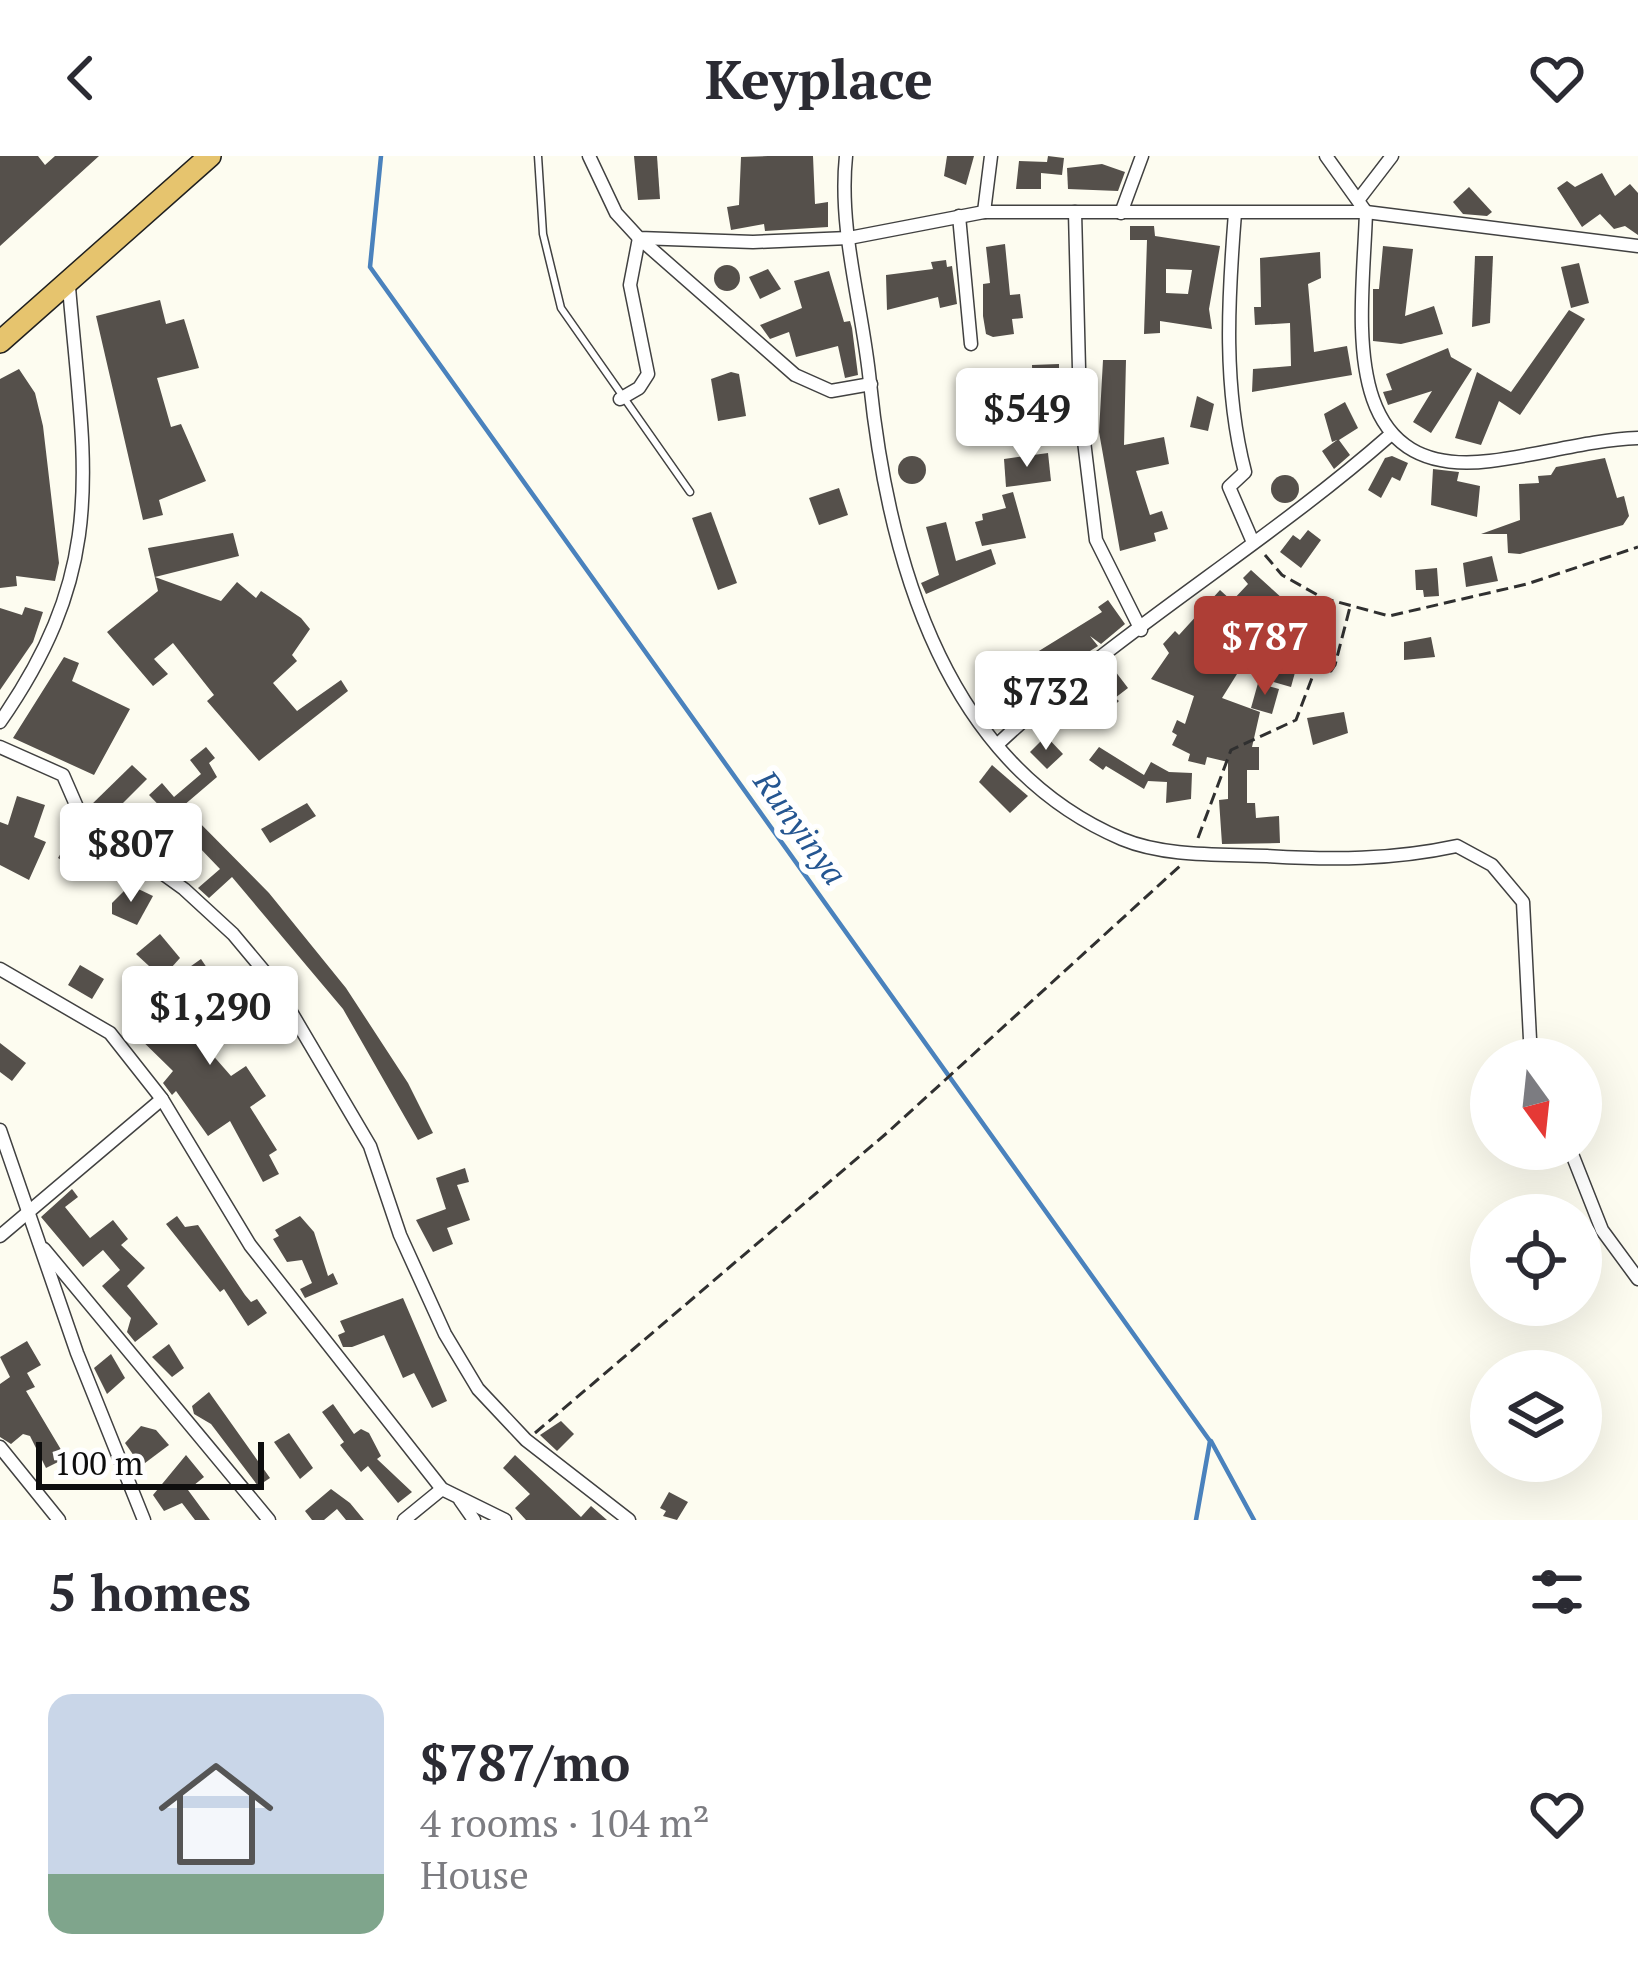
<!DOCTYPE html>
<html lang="en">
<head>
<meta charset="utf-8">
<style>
	body { margin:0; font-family:"PT Serif",serif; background:#f7f7f7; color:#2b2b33; height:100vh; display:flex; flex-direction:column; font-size:45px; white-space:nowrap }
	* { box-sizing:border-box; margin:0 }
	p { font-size:39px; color:#7c7c81 }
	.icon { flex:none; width:66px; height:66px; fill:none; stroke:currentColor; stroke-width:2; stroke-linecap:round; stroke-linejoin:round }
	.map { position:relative; height:1364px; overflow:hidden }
	.drawer { display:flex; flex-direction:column; background:#fff; flex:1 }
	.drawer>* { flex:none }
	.needle { width:78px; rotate:165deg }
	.buttons { position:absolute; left:1470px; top:882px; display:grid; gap:24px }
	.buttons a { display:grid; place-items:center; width:132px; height:132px; border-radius:50%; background:#fff; box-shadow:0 12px 48px #0002; font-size:60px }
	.scale { position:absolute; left:36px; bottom:30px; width:228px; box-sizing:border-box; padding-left:12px; border:6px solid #0e0e0e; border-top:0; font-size:33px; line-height:42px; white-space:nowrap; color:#0e0e0e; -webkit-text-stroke:9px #fff; paint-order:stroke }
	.price { position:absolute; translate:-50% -102px; padding:0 27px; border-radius:12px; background:#fff; color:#222; font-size:39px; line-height:78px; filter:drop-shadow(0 3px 6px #0008) }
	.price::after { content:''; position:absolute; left:50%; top:72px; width:36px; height:27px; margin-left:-18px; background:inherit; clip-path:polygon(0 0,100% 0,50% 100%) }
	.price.current { background:#ae3e36; color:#fff }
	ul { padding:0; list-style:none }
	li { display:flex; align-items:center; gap:36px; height:300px; padding:0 48px }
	li span { display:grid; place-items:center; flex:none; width:336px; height:240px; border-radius:24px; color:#555 }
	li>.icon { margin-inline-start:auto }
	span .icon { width:144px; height:144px; fill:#fffc; stroke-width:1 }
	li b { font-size:51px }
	h2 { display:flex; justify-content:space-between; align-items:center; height:144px; padding:0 48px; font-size:51px }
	header { display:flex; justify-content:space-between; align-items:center; height:156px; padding:0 48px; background:#fff; font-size:54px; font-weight:600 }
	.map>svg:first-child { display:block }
</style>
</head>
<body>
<header><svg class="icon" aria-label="back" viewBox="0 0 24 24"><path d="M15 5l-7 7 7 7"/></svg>Keyplace<svg class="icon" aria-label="heart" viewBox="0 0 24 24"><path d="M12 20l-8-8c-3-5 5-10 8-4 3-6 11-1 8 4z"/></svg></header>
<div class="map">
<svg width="1638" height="1364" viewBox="0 0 1638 1364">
	<rect width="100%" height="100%" fill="#fdfcf0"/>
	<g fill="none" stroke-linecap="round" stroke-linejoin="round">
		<g stroke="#4a82bd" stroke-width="4.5">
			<path d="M381 0 370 111 1210 1285 1196 1364"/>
			<path d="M1211 1285 1254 1364"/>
		</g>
	</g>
	<g fill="#55504b" fill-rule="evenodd">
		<path d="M0 0H38L45 9 55 0H99L0 90Z"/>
		<path d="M634 0H657L660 43 638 44Z"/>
		<path d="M768 0H813L815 48 828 46V71L765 75 764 68 731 74 727 51 739 49 741 1Z"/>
		<path d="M947 0H974L966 29 944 20Z"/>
		<path d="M1048 0 1064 2 1062 19 1041 17V33H1016L1019 5 1047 6Z"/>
		<path d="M1102 8 1125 16 1118 35 1068 33 1067 12Z"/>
		<path d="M1602 17 1615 40 1630 28 1638 37V79L1625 70 1614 73 1600 58 1582 71 1557 32 1567 25 1575 31Z"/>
		<path d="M1469 31 1492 56 1487 60 1463 58 1453 46Z"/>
		<path d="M1130 70H1154L1155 80 1220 90 1209 153 1212 173 1160 165V177L1144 178 1147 84H1130ZM1166 113 1192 114 1188 138 1166 137Z"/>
		<path d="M1005 88 1010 139 1020 138 1023 162 1012 163 1014 178 993 181 986 178 983 160V128L990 127 986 91Z"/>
		<path d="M1383 90 1413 93 1405 160 1434 150 1443 178 1401 188 1373 185V133H1379Z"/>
		<path d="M1320 96 1321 122 1308 128 1314 196 1347 190 1352 219 1252 236 1253 213 1291 210 1290 167 1255 169 1254 151H1261L1260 102Z"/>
		<path d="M1475 100H1493L1490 167 1472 171Z"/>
		<path d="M946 104 947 111 952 110 957 148 940 152 938 141 887 154 886 119 933 113 931 106Z"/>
		<path d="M1579 107 1589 147 1571 152 1561 111Z"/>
		<circle cx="727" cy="122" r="13"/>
		<path d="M768 113 781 133 760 143 749 121Z"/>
		<path d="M829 115 844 166 850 165 852 172 858 219 845 222 838 190 796 201 789 176 770 183 760 169 802 152 794 125Z"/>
		<path d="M160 144 166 168 184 163 199 212 157 222 171 271 181 268 206 325 159 344 163 359 143 364 96 160Z"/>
		<path d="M1569 154 1585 163 1520 259 1499 245 1481 289 1455 282 1477 216 1511 236Z"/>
		<path d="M1448 192 1451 201 1472 213 1431 277 1413 266 1432 235 1388 249 1383 236 1392 234 1386 218Z"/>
		<path d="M1103 204H1126L1124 289 1164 281 1169 308 1136 315 1150 359 1162 355 1168 373 1154 377 1156 385 1120 395 1099 276Z"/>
		<path d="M1059 208V244L1033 245 1032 209Z"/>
		<path d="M19 213 35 237 43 270 59 407 55 425 16 420 17 430 0 432V223Z"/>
		<path d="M731 216 739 218 746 260 718 265 711 223Z"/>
		<path d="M1007 222V244H985V227Z"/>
		<path d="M1197 240 1214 248 1208 275 1190 271Z"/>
		<path d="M1345 246 1358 272 1339 284 1350 299 1334 313 1322 295 1337 284 1332 286 1324 258Z"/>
		<path d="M1048 297 1051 325 1006 331 1004 303Z"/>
		<circle cx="912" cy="314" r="14"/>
		<path d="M1392 300 1408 307 1400 325 1392 321 1381 342 1368 334 1385 302Z"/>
		<path d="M1605 302 1617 342 1624 340 1629 360 1623 369 1520 398 1508 397 1507 378H1481L1520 364 1519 328 1539 327 1538 320 1551 319 1556 311Z"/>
		<path d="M1433 313 1459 316 1457 325 1480 330 1477 361 1431 349Z"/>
		<circle cx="1285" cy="333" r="14"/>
		<path d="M839 332 848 359 819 369 809 342Z"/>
		<path d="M1013 336 1026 382 982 390 975 366 983 364 982 358 1006 352 1002 339Z"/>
		<path d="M711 356 737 427 718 434 692 362Z"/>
		<path d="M946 366 956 405 991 393 996 408 926 438 921 427 939 419 926 371Z"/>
		<path d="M1308 374 1321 384 1301 412 1280 396 1293 379 1300 384Z"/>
		<path d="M233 377 239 400 155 421 221 445 237 426 256 442 261 435 301 462 310 473 292 499 297 505 273 527 297 555 341 524 348 535 259 605 207 545 214 539 173 487 154 503 168 518 153 530 107 476 158 435 148 392Z"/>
		<path d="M1492 400 1498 425 1466 431 1463 407Z"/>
		<path d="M1437 412 1439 440 1424 441 1423 434H1416L1415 414Z"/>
		<path d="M1251 414 1283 443 1333 456 1331 485 1324 511 1299 502 1291 531 1270 525 1277 501 1267 497 1282 446 1222 542 1260 556 1252 591H1259V614H1247V647H1255L1256 662 1279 660 1280 687 1222 688 1219 644 1228 643V606L1207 601 1205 609 1188 605 1190 598 1172 589 1177 579 1172 576 1177 564 1185 568 1194 540 1151 523 1169 497 1163 488 1175 475 1179 479 1220 434 1232 445 1248 428 1243 422ZM1220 452 1238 468 1219 497 1194 483Z"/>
		<path d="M1108 444 1125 468 1101 488 1090 480 1098 490 1050 520 1034 498 1102 456 1098 451Z"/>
		<path d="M25 451 43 456 33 486 0 534V452L22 459Z"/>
		<path d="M1431 481 1435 501 1404 504V486Z"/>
		<path d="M64 501 79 507 72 525 130 553 94 619 13 582Z"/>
		<path d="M1115 515 1128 532 1115 542 1119 545 1102 561 1090 553 1078 565 1069 556 1082 544 1078 541Z"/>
		<path d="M1258 527 1279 533 1272 558 1251 552Z"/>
		<path d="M1344 556 1348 577 1313 589 1307 562Z"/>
		<path d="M1046 580 1063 598 1047 613 1030 596Z"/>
		<path d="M206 591 215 602 209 607 217 621 183 650 269 737 346 832 408 927 433 977 418 984 343 853 232 721 209 742 198 732 220 713 149 639 162 627 174 641 201 618 190 604Z"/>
		<path d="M1099 591 1144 619 1151 606 1169 616 1192 617 1191 643 1166 647 1167 626 1148 625 1144 633 1106 610 1103 614 1089 604Z"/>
		<path d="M132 609 147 623 106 664 89 651Z"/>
		<path d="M992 609 1028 640 1010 657 979 626Z"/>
		<path d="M17 640 45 649 34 681 46 686 29 724 0 709V666L8 669Z"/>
		<path d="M307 647 316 660 270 687 261 673Z"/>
		<path d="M75 673 94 681 75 712 58 702Z"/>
		<path d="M130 729 153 740 137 769 112 758V747Z"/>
		<path d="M160 778 180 802 162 822 136 798Z"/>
		<path d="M201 803 246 870 210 896 231 920 246 910 266 940 250 951 277 994 269 999 279 1018 263 1026 230 965 208 980 176 935 172 939 163 927 173 915 129 872 151 850 177 872 208 850 184 815Z"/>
		<path d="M80 809 104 823 92 843 68 829Z"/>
		<path d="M0 887 26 907 12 925 0 916Z"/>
		<path d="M465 1012 469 1026 457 1029 470 1064 447 1072 453 1088 433 1096 416 1064 446 1053 436 1022Z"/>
		<path d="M72 1033 78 1041 65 1051 90 1082 113 1064 128 1083 121 1089 145 1112 127 1130 158 1168 135 1186 127 1176 131 1162 102 1130 120 1114 103 1094 83 1111 41 1061Z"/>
		<path d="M177 1060 185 1071 198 1069 245 1139 251 1146 257 1143 267 1157 248 1170 224 1133 220 1136 166 1068Z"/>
		<path d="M300 1060 314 1076 328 1120 333 1117 338 1128 305 1142 300 1133 312 1127 302 1104 287 1106 273 1083 279 1080 275 1074Z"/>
		<path d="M403 1142 447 1245 432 1252 414 1217 403 1222 384 1179 352 1191H343L338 1179 345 1176 340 1165Z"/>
		<path d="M27 1185 41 1209 27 1217 35 1231 26 1235 66 1302 46 1312 30 1280 23 1278 11 1288 0 1281V1228L10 1221 0 1201Z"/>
		<path d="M169 1188 184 1212 172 1221 152 1201Z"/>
		<path d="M111 1198 125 1222 107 1238 94 1212Z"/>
		<path d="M209 1236 270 1322 258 1330 211 1268 194 1258 192 1250Z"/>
		<path d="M333 1248 354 1278 361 1273 369 1277 381 1300 377 1303 412 1336 398 1347 368 1310 361 1316 340 1289 344 1286 322 1256Z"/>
		<path d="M561 1265 574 1278 557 1295 540 1279Z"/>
		<path d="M141 1270 156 1274 169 1289 141 1310 125 1287Z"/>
		<path d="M289 1277 313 1312 300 1323 274 1286Z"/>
		<path d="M186 1299 204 1321 188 1334 210 1364H195L182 1347 164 1355 153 1339Z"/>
		<path d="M515 1299 581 1361 591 1350 607 1364H526L515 1352 530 1338 503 1312Z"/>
		<path d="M331 1333 350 1347 364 1364H346L337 1353 324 1364H312L305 1355Z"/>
		<path d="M669 1336 688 1346 677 1364 663 1360 666 1355 660 1352Z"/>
	</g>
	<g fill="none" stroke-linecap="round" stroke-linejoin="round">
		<g stroke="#414141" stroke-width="9">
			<path id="service" d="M538 0 543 78 561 152 690 336"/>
		</g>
		<g stroke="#414141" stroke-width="15">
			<g id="minor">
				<path d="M589 0 616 57 639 82 753 86 849 82 984 56H1366L1638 90"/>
				<path d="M846 0C838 75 863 152 870 227 888 401 943 607 1122 683 1165 701 1221 698 1267 700 1332 704 1392 704 1457 690L1492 709 1523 746 1531 903"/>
				<path d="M1326 0 1366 56C1363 157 1333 324 1490 305 1540 299 1588 284 1638 282"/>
				<path d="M1359 43 1392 0"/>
				<path d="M984 56 991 0"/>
				<path d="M1075 56 1080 252 1096 384 1141 474"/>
				<path d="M1121 57 1142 0"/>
				<path d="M1235 57C1228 144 1223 231 1245 316L1229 331 1252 384"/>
				<path d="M959 60 971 188"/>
				<path d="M620 243 639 232 648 218 630 129 639 82 795 219 831 235 871 228"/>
				<path d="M0 566C110 408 84 310 69 131"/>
				<path d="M999 587C1119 474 1265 389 1389 280"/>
				<path d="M0 591 63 619 80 658 184 733 233 778 274 827 370 990 400 1079 445 1178 478 1233 526 1284 629 1364"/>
				<path d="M0 813 110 877 162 943 250 1089 442 1333 505 1364"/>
				<path d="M0 974 77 1197 144 1364"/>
				<path d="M1570 993 1602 1074 1638 1123"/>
				<path d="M0 1080 162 943"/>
				<path d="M44 1093 269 1364"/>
				<path d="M0 1291 59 1364"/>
				<path d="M460 1344 474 1364"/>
				<path d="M404 1364 442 1333"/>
			</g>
		</g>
		<g stroke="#1f1f1f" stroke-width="24">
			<path id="trunk" d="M0 186 210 0"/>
		</g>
		<g stroke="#303030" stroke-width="3" stroke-dasharray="12 6" stroke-linecap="butt">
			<path d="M1265 399 1282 419 1323 442 1389 460 1527 428 1638 391"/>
			<path d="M1198 682 1231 594 1296 564 1315 514 1331 515 1335 509 1350 451"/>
			<path d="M535 1277 888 976 1181 709"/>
		</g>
		<use href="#service" stroke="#fff" stroke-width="6"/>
		<use href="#minor" stroke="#fff" stroke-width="12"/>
		<use href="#trunk" stroke="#e6c46e" stroke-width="21"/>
	</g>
	<g text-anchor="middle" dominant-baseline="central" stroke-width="12" stroke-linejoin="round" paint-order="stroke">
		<g font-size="33" font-style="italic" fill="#255691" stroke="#fff">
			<text transform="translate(801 671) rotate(54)">Runyinya</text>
		</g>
	</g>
</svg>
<div class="buttons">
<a><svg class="needle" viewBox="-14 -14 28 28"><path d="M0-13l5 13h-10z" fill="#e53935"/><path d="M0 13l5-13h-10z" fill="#7c7c81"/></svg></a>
<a><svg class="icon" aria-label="locate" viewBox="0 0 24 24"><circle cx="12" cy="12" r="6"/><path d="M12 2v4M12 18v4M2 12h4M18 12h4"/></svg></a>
<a><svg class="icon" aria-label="layers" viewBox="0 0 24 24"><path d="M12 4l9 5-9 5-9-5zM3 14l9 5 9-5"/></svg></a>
</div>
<div class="scale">100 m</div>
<b class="price" style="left:1027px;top:314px">$549</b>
<b class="price current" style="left:1265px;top:542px">$787</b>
<b class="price" style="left:1046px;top:597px">$732</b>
<b class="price" style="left:131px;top:749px">$807</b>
<b class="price" style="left:210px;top:912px">$1,290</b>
</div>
<section class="drawer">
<h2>5 homes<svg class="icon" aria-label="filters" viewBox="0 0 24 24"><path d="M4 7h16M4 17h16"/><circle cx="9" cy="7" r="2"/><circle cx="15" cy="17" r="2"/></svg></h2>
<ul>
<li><span style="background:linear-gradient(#c9d6e8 75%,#7fa58c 0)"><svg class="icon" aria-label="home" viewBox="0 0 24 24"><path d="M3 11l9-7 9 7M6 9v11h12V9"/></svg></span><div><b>$787/mo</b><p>4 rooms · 104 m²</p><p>House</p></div><svg class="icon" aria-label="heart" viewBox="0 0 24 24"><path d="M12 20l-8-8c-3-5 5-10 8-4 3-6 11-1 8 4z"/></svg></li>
</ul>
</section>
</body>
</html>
